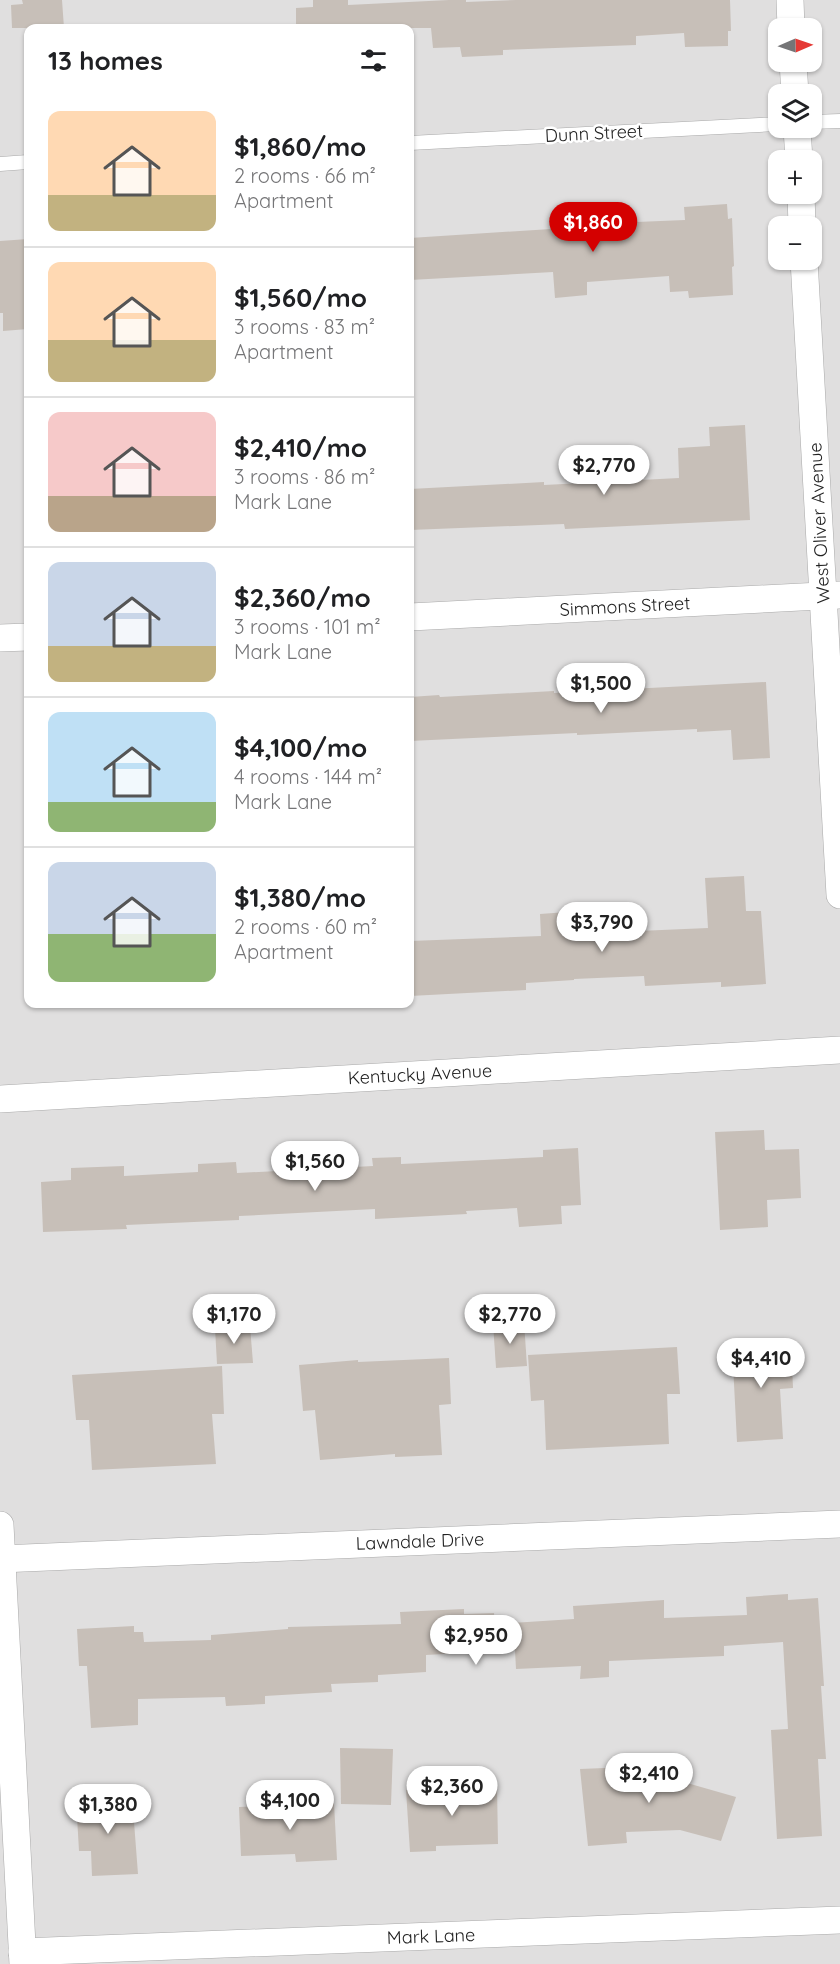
<!DOCTYPE html>
<html lang="en">
<head>
<meta charset="utf-8">
<style>
	body { margin:0; font-family:Quicksand,sans-serif; background:#f6f6f6; color:#202124; height:100vh; display:flex; flex-direction:column; font-size:22px; white-space:nowrap }
	* { box-sizing:border-box; margin:0 }
	p { font-size:20px; color:#757577 }
	.icon { flex:none; width:33px; height:33px; fill:none; stroke:currentColor; stroke-width:2; stroke-linecap:round; stroke-linejoin:round }
	.map { position:relative; flex:1; overflow:hidden }
	.side { position:absolute; left:24px; top:24px; width:390px; height:984px; display:flex; flex-direction:column; background:#fff; border-radius:12px; box-shadow:0 2px 4px #0004 }
	.side>* { flex:none }
	.needle { width:39px; rotate:88deg }
	.controls { position:absolute; left:768px; top:18px; display:grid; gap:12px }
	.controls a { display:grid; place-items:center; width:54px; height:54px; border-radius:12px; background:#fff; box-shadow:0 2px 4px #0004; font-size:30px }
	.price { position:absolute; translate:-50% -51px; padding:0 14px; border-radius:21px; background:#fff; color:#222; font-size:20px; line-height:39px; filter:drop-shadow(0 2px 3px #0008) }
	.price::after { content:''; position:absolute; left:50%; top:36px; width:18px; height:14px; margin-left:-9px; background:inherit; clip-path:polygon(0 0,100% 0,50% 100%) }
	.price.active { background:#d40000; color:#fff }
	ul { padding:0; list-style:none }
	li { display:flex; align-items:center; gap:18px; height:150px; padding:0 24px }
	li+li { border-top:2px solid #e0e0e0 }
	li span { display:grid; place-items:center; flex:none; width:168px; height:120px; border-radius:12px; color:#555 }
	li>.icon { margin-inline-start:auto }
	span .icon { width:72px; height:72px; fill:#fffc; stroke-width:1 }
	li b { font-size:26px }
	h2 { display:flex; justify-content:space-between; align-items:center; height:72px; padding:0 24px; font-size:26px }
	.map>svg:first-child { display:block }
</style>
</head>
<body>
<div class="map">
<svg width="840" height="1964" viewBox="0 0 840 1964">
	<rect width="100%" height="100%" fill="#f2efe9"/>
	<path fill="#e0dfdf" fill-rule="evenodd" d="M0 0H840V1964H0ZM28 28H410V1004H28ZM778 28H812V62H778ZM778 94H812V128H778ZM778 160H812V194H778ZM778 226H812V260H778Z"/>
	<g fill="#c7bfb8">
		<path d="M22 0H62L64 28H12L11 5 23 4Z"/>
		<path d="M313 0H348V5L449 0H466V2L516 0H730L731 31H728V46L685 47 684 33 636 36V45L503 50V55L462 57 460 47 433 48 431 28H296V8L313 7Z"/>
		<path d="M727 204 728 219 732 218 734 266 732 267 733 295 689 298 688 291 670 292 669 276 587 282V295L555 298 553 272 410 280V238L551 229V214L587 212 588 224 685 220 684 207Z"/>
		<path d="M28 239V329L3 331V313H0V241Z"/>
		<path d="M745 425 750 520 565 529 564 524 410 530V489L544 482V485L679 478 678 448 710 446 709 427Z"/>
		<path d="M766 682 770 758 733 760 731 730 697 732V729L577 735V733L410 741V697L439 695 440 697 554 691V693Z"/>
		<path d="M744 876 746 911H761L766 984 721 987V982L645 986 644 976 574 979V980L526 983V990L410 996V941L541 936 540 914 567 912 569 934 708 928 705 878Z"/>
		<path d="M764 1130 765 1150 799 1149 801 1198 767 1200 768 1227 720 1230 715 1132Z"/>
		<path d="M578 1148 581 1205 561 1206 562 1224 519 1227 517 1208 466 1211 467 1214 375 1219V1209L239 1216V1220L126 1225 127 1229 43 1232 41 1182 71 1180V1168L124 1166V1176L198 1172V1164L236 1162 237 1173 373 1166 372 1158 401 1157V1164L543 1157V1150Z"/>
		<path d="M524 1322 527 1366 496 1368 493 1323Z"/>
		<path d="M250 1326 253 1363 217 1364 215 1328Z"/>
		<path d="M791 1342 793 1388 780 1389 783 1439 737 1442 732 1345Z"/>
		<path d="M677 1347 680 1394H667L669 1444 546 1450 544 1400 531 1401 528 1355Z"/>
		<path d="M449 1358 451 1404 439 1405 442 1455 395 1457V1454L320 1460 315 1410 303 1411 299 1365 358 1360V1362Z"/>
		<path d="M222 1366 224 1414H212L216 1464 92 1470 89 1420H76L72 1375Z"/>
		<path d="M788 1594V1600L818 1598 824 1686H821L826 1759H818L822 1836 777 1839 771 1730 788 1729 783 1642 724 1646V1656L609 1661V1677L580 1679 581 1666 516 1669 515 1650 426 1655V1672L378 1675V1682L331 1684 332 1692 265 1696V1704L226 1706 225 1697 138 1699V1725L91 1728 87 1666H79L77 1629 134 1626V1632H143L144 1642 211 1640V1635L288 1629V1627L401 1624 400 1612 464 1609V1614L494 1613 495 1624 574 1619 573 1606 664 1600V1618L747 1615 746 1597Z"/>
		<path d="M340 1748 393 1749 391 1805 341 1804Z"/>
		<path d="M679 1765 680 1781 736 1797 721 1841 680 1830 626 1832 627 1843 588 1846 580 1769Z"/>
		<path d="M497 1786 498 1844 436 1846V1851L410 1852 406 1790Z"/>
		<path d="M132 1796 138 1874 92 1876 91 1851H79L76 1799Z"/>
		<path d="M334 1803 337 1860 296 1862 295 1854 241 1856 239 1807Z"/>
	</g>
	<g fill="none" stroke-linecap="round" stroke-linejoin="round">
		<g stroke="#a9a9a9" stroke-width="15">
			<g id="lane">
				<path d="M812 122 840 121"/>
				<path d="M410 143 778 124"/>
				<path d="M0 164 28 162"/>
			</g>
		</g>
		<g stroke="#a9a9a9" stroke-width="28">
			<g id="street">
				<path d="M790 0 791 28"/>
				<path d="M793 62 795 94"/>
				<path d="M797 128 799 160"/>
				<path d="M801 194 802 226"/>
				<path d="M804 260 840 895"/>
				<path d="M410 617 840 595"/>
				<path d="M0 638 28 637"/>
				<path d="M0 1099 840 1050"/>
				<path d="M0 1525 23 1964"/>
				<path d="M0 1559 840 1524"/>
				<path d="M22 1952 840 1920"/>
			</g>
		</g>
		<use href="#lane" stroke="#fff" stroke-width="14"/>
		<use href="#street" stroke="#fff" stroke-width="27"/>
	</g>
	<g text-anchor="middle" dominant-baseline="central" stroke-width="5" stroke-linejoin="round" paint-order="stroke">
		<g font-size="18" fill="#222" stroke="#fff">
			<text transform="translate(594 133) rotate(-3)">Dunn Street</text>
			<text transform="translate(819 523) rotate(-93)">West Oliver Avenue</text>
			<text transform="translate(625 606) rotate(-3)">Simmons Street</text>
			<text transform="translate(420 1074) rotate(-3)">Kentucky Avenue</text>
			<text transform="translate(420 1541) rotate(-2)">Lawndale Drive</text>
			<text transform="translate(431 1936) rotate(-2)">Mark Lane</text>
		</g>
	</g>
</svg>
<div class="controls">
<a><svg class="needle" viewBox="-14 -14 28 28"><path d="M0-13l5 13h-10z" fill="#e53935"/><path d="M0 13l5-13h-10z" fill="#757577"/></svg></a>
<a><svg class="icon" aria-label="layers" viewBox="0 0 24 24"><path d="M12 4l9 5-9 5-9-5zM3 14l9 5 9-5"/></svg></a>
<a>+</a>
<a>−</a>
</div>
<b class="price active" style="left:593px;top:253px">$1,860</b>
<b class="price" style="left:604px;top:496px">$2,770</b>
<b class="price" style="left:601px;top:714px">$1,500</b>
<b class="price" style="left:602px;top:953px">$3,790</b>
<b class="price" style="left:315px;top:1192px">$1,560</b>
<b class="price" style="left:234px;top:1345px">$1,170</b>
<b class="price" style="left:510px;top:1345px">$2,770</b>
<b class="price" style="left:761px;top:1389px">$4,410</b>
<b class="price" style="left:476px;top:1666px">$2,950</b>
<b class="price" style="left:649px;top:1804px">$2,410</b>
<b class="price" style="left:452px;top:1817px">$2,360</b>
<b class="price" style="left:290px;top:1831px">$4,100</b>
<b class="price" style="left:108px;top:1835px">$1,380</b>
<section class="side">
<h2>13 homes<svg class="icon" aria-label="filters" viewBox="0 0 24 24"><path d="M4 7h16M4 17h16"/><circle cx="9" cy="7" r="2"/><circle cx="15" cy="17" r="2"/></svg></h2>
<ul>
<li><span style="background:linear-gradient(#ffd9b3 70%,#c2b280 0)"><svg class="icon" aria-label="home" viewBox="0 0 24 24"><path d="M3 11l9-7 9 7M6 9v11h12V9"/></svg></span><div><b>$1,860/mo</b><p>2 rooms · 66 m²</p><p>Apartment</p></div></li>
<li><span style="background:linear-gradient(#ffd9b3 65%,#c2b280 0)"><svg class="icon" aria-label="home" viewBox="0 0 24 24"><path d="M3 11l9-7 9 7M6 9v11h12V9"/></svg></span><div><b>$1,560/mo</b><p>3 rooms · 83 m²</p><p>Apartment</p></div></li>
<li><span style="background:linear-gradient(#f6c9c9 70%,#b9a48a 0)"><svg class="icon" aria-label="home" viewBox="0 0 24 24"><path d="M3 11l9-7 9 7M6 9v11h12V9"/></svg></span><div><b>$2,410/mo</b><p>3 rooms · 86 m²</p><p>Mark Lane</p></div></li>
<li><span style="background:linear-gradient(#c9d6e8 70%,#c2b280 0)"><svg class="icon" aria-label="home" viewBox="0 0 24 24"><path d="M3 11l9-7 9 7M6 9v11h12V9"/></svg></span><div><b>$2,360/mo</b><p>3 rooms · 101 m²</p><p>Mark Lane</p></div></li>
<li><span style="background:linear-gradient(#bfe0f5 75%,#8fb573 0)"><svg class="icon" aria-label="home" viewBox="0 0 24 24"><path d="M3 11l9-7 9 7M6 9v11h12V9"/></svg></span><div><b>$4,100/mo</b><p>4 rooms · 144 m²</p><p>Mark Lane</p></div></li>
<li><span style="background:linear-gradient(#c9d6e8 60%,#8fb573 0)"><svg class="icon" aria-label="home" viewBox="0 0 24 24"><path d="M3 11l9-7 9 7M6 9v11h12V9"/></svg></span><div><b>$1,380/mo</b><p>2 rooms · 60 m²</p><p>Apartment</p></div></li>
</ul>
</section>
</div>
</body>
</html>
